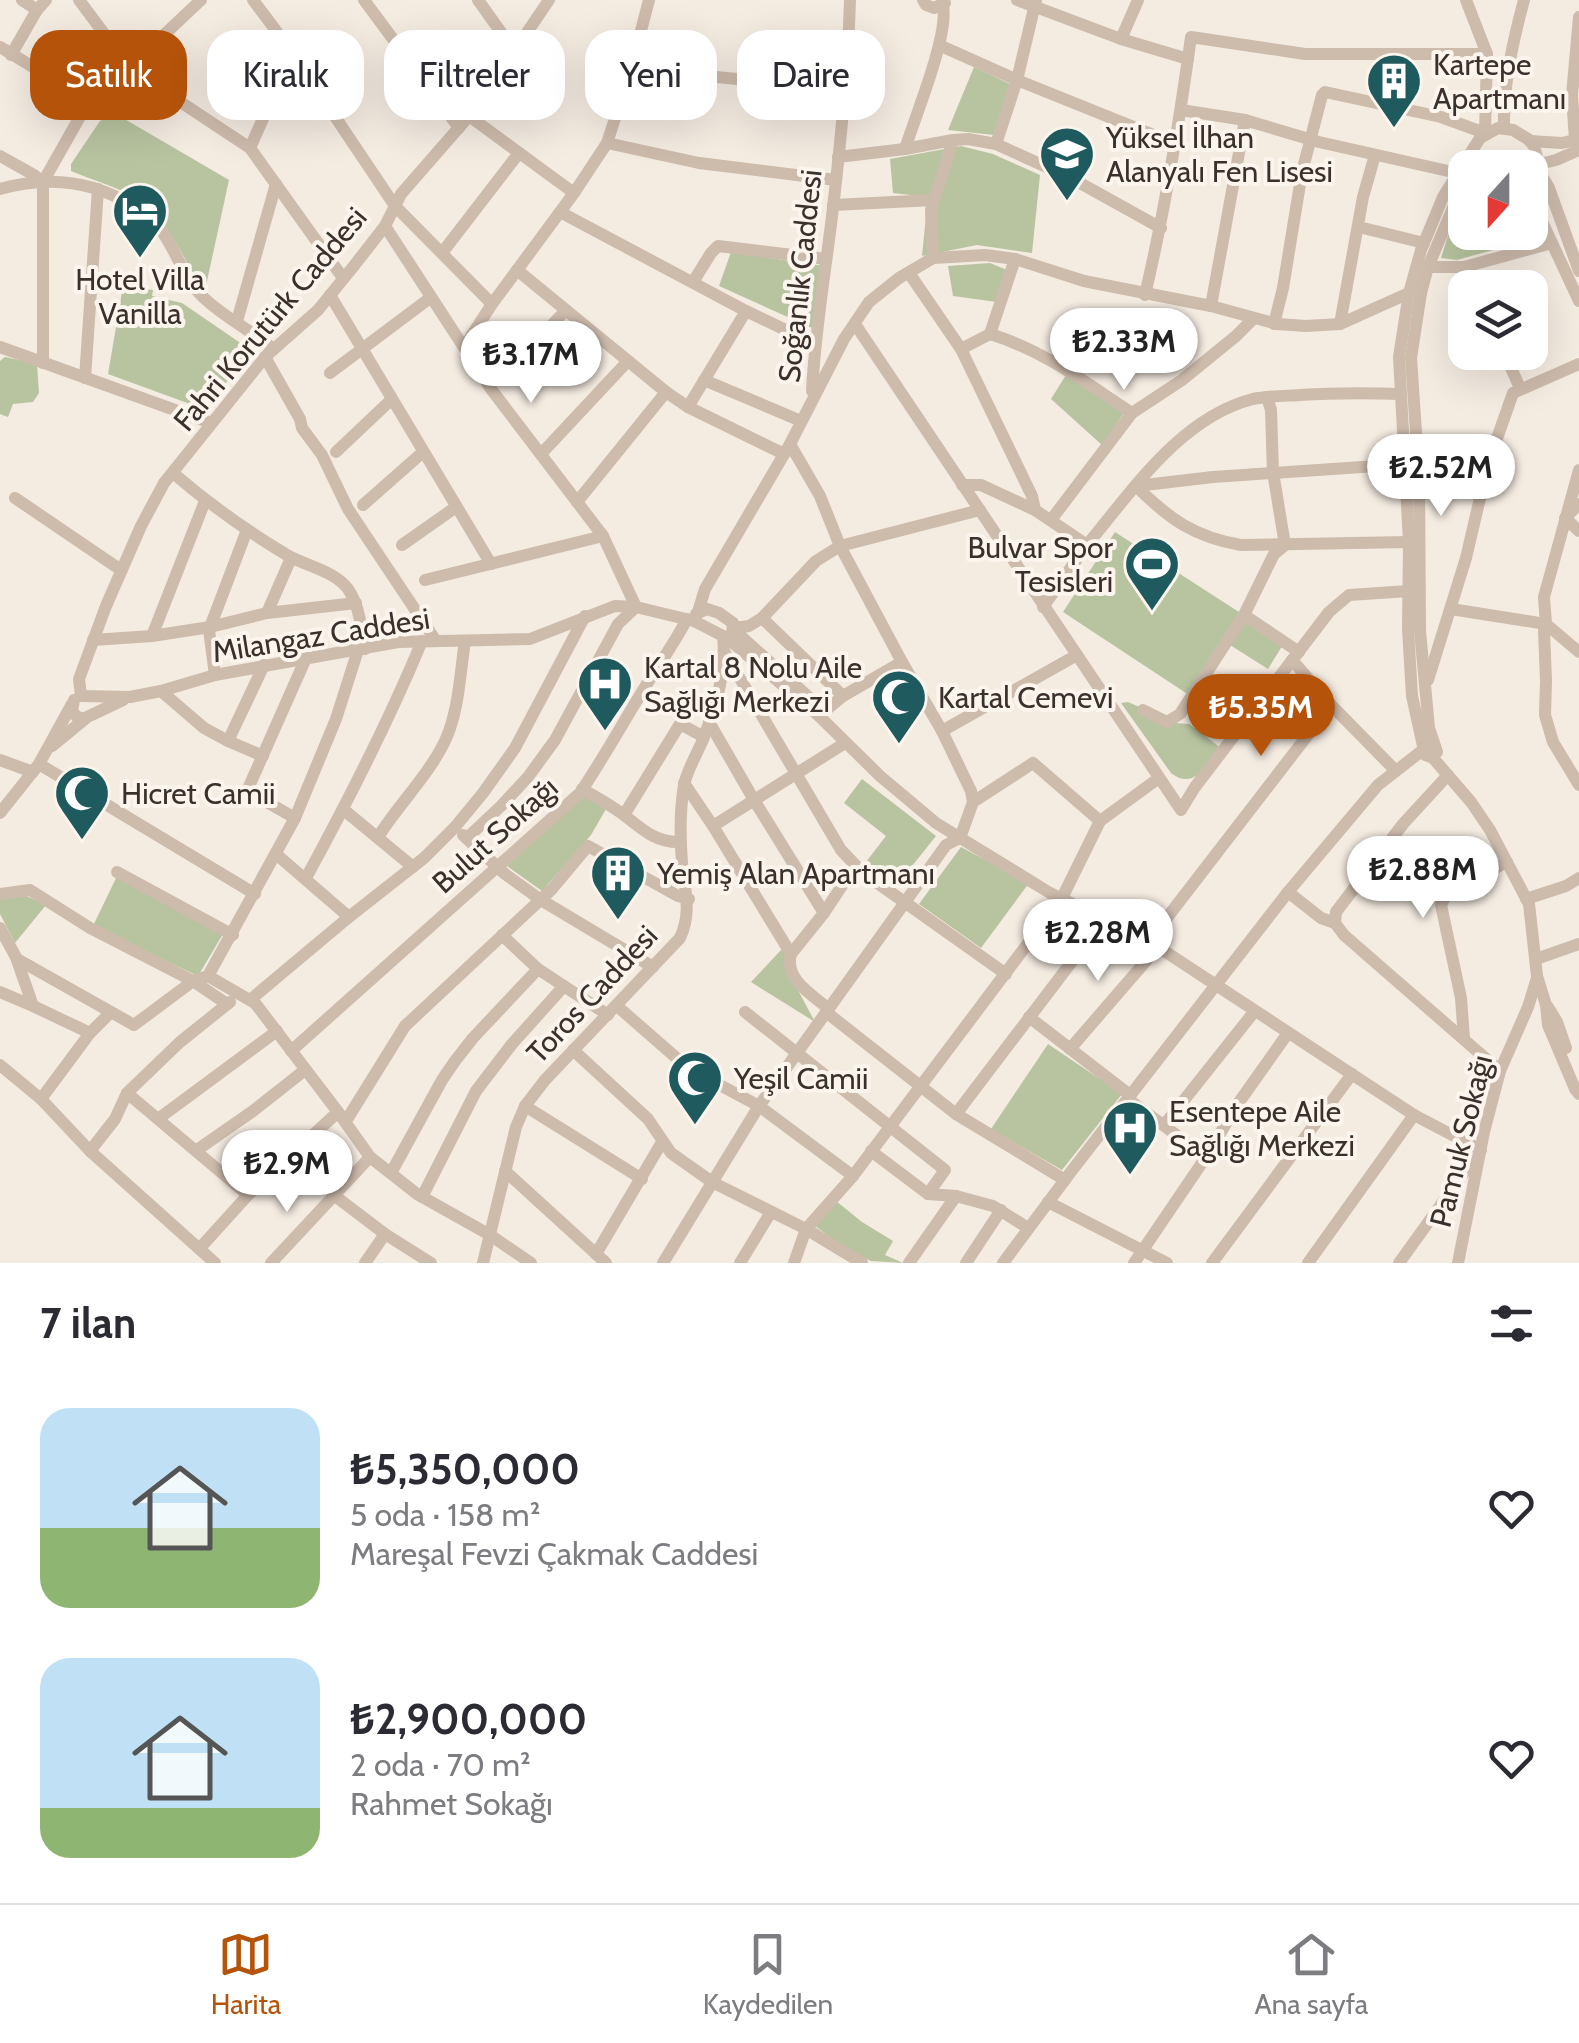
<!DOCTYPE html>
<html lang="tr">
<head>
<meta charset="utf-8">
<style>
	body { margin:0; font-family:Cabin,sans-serif; background:#f2f2f3; color:#2b2b33; height:100vh; display:flex; flex-direction:column; font-size:38px; white-space:nowrap }
	* { box-sizing:border-box; margin:0 }
	p { font-size:32px; color:#7c7c81 }
	.icon { flex:none; width:55px; height:55px; fill:none; stroke:currentColor; stroke-width:2; stroke-linecap:round; stroke-linejoin:round }
	.map { position:relative; height:1263px; overflow:hidden }
	.panel { display:flex; flex-direction:column; background:#fff; flex:1 }
	.panel>* { flex:none }
	.guide { position:absolute; left:30px; top:30px; width:1000px; height:90px; display:flex; gap:20px }
	.needle { width:65px; rotate:201deg }
	.fabs { position:absolute; left:1448px; top:150px; display:grid; gap:20px }
	.fabs a { display:grid; place-items:center; width:100px; height:100px; border-radius:20px; background:#fff; box-shadow:0 10px 40px #0002; font-size:50px }
	.price { position:absolute; translate:-50% -85px; padding:0 22px; border-radius:35px; background:#fff; color:#222; font-size:32px; line-height:65px; filter:drop-shadow(0 2px 5px #0008) }
	.price::after { content:''; position:absolute; left:50%; top:60px; width:30px; height:22px; margin-left:-15px; background:inherit; clip-path:polygon(0 0,100% 0,50% 100%) }
	.price.selected { background:#b45309; color:#fff }
	ul { padding:0; list-style:none }
	li { display:flex; align-items:center; gap:30px; height:250px; padding:0 40px }
	li span { display:grid; place-items:center; flex:none; width:280px; height:200px; border-radius:30px; color:#555 }
	li>.icon { margin-inline-start:auto }
	span .icon { width:120px; height:120px; fill:#fffc; stroke-width:1 }
	li b { font-size:42px }
	h2 { display:flex; justify-content:space-between; align-items:center; height:120px; padding:0 40px; font-size:42px }
	.chip { padding:0 35px; border-radius:30px; background:#fff; box-shadow:0 10px 40px #0002; font-size:35px; line-height:90px }
	.chip.selected { background:#b45309; color:#fff }
	.menu { display:flex; justify-content:space-around; align-items:center; height:140px; border-top:2px solid #e1e1e2; background:#fff; font-size:28px; color:#7c7c81 }
	.menu a { display:grid; justify-items:center; gap:5px }
	.menu .selected { color:#b45309 }
	.map>svg:first-child { display:block }
</style>
</head>
<body>
<div class="map">
<svg width="1579" height="1263" viewBox="0 0 1579 1263">
	<rect width="100%" height="100%" fill="#f4ebe1"/>
	<g fill="#b8c4a0">
		<path d="M974 67 1010 84 994 135 948 130Z"/>
		<path d="M110 114H116L229 180 204 295C188 266 166 215 137 198 117 187 92 180 71 171V164L100 121Z"/>
		<path d="M961 146 993 154 1040 175 1032 253 977 245 922 256 928 197 893 193 890 159Z"/>
		<path d="M1465 207V232H1530V213L1543 232 1540 237 1457 260 1441 258 1450 229 1462 208Z"/>
		<path d="M731 252 824 266 812 328 719 286Z"/>
		<path d="M990 263 1007 270 997 302 953 296 948 266Z"/>
		<path d="M123 286 153 290 152 296 182 303 239 342 253 355 201 408 108 374Z"/>
		<path d="M5 357 37 364 39 393 33 402 13 404 8 417 0 414V361Z"/>
		<path d="M1066 375 1124 413 1102 445 1051 399Z"/>
		<path d="M1115 532 1242 614 1189 695 1063 612Z"/>
		<path d="M1246 619 1284 643 1268 669 1230 645Z"/>
		<path d="M1128 702 1176 723 1189 724 1221 748C1206 765 1194 791 1171 773L1121 703Z"/>
		<path d="M862 779 936 836 896 886 866 862 886 836 844 803Z"/>
		<path d="M584 795 606 809 591 835 542 891 507 866Z"/>
		<path d="M961 847 1029 883 981 948 919 904Z"/>
		<path d="M117 876 223 934 198 976 93 926Z"/>
		<path d="M22 894 46 905 15 943 0 914V900Z"/>
		<path d="M783 948 791 977 815 1022 751 982Z"/>
		<path d="M1048 1044 1122 1094 1062 1170 991 1129Z"/>
		<path d="M836 1201 862 1222 893 1241 885 1255 903 1263 871 1261 849 1251 815 1226Z"/>
	</g>
	<g fill="none" stroke-linecap="round" stroke-linejoin="round">
		<g stroke="#cdbbac" stroke-width="12">
			<path d="M22 0 37 10"/>
			<path d="M79 0 129 67"/>
			<path d="M253 0 289 48 395 206 492 304"/>
			<path d="M364 0 459 128"/>
			<path d="M478 0 515 52"/>
			<path d="M923 0 926 5 934 8 945 3"/>
			<path d="M1017 0 1121 39 1188 59"/>
			<path d="M1121 39 1138 0"/>
			<path d="M939 45 1017 80 1176 144"/>
			<path d="M0 47 71 90 90 99"/>
			<path d="M11 55 37 10 46 0"/>
			<path d="M132 65 179 101 250 148 343 278"/>
			<path d="M631 69 845 89"/>
			<path d="M1181 110 1245 120 1319 142 1457 173"/>
			<path d="M469 116 574 193"/>
			<path d="M1504 128C1503 85 1513 41 1524 0"/>
			<path d="M1575 140 1572 95 1579 17"/>
			<path d="M1530 141 1562 143 1579 139"/>
			<path d="M607 143 699 163 836 180"/>
			<path d="M996 144 1017 80 1036 0"/>
			<path d="M250 148 269 105 277 95 309 76"/>
			<path d="M905 149C915 117 949 35 943 6"/>
			<path d="M0 156 34 175 43 182"/>
			<path d="M838 157 905 149 953 140 968 139 996 144 1071 178 1161 228"/>
			<path d="M1539 164 1556 160 1579 150"/>
			<path d="M1538 169 1549 188 1579 271"/>
			<path d="M1530 180 1539 164 1534 146 1528 139 1513 130 1498 128 1480 138 1443 197 1421 250 1409 293 1399 357 1409 542 1408 629 1412 696 1425 755 1433 758 1471 802 1490 830 1529 904 1537 976 1546 1005 1548 1025 1575 1089 1579 1094"/>
			<path d="M0 189C47 176 93 180 134 207 143 213 152 218 158 226 176 248 183 279 204 298 225 318 251 330 273 349"/>
			<path d="M833 205 934 200"/>
			<path d="M1530 206 1539 215 1579 301"/>
			<path d="M560 212 746 311 815 344"/>
			<path d="M385 226 491 389 603 536 636 607 618 624 555 740 528 777 501 806 467 838"/>
			<path d="M1359 227 1424 243"/>
			<path d="M442 253 519 153"/>
			<path d="M933 258 931 210 953 140"/>
			<path d="M1428 267H1464L1552 243"/>
			<path d="M1464 267 1473 288"/>
			<path d="M517 270 666 392 688 407 784 454"/>
			<path d="M909 273 961 349 1032 496 1035 510 1087 545C1132 491 1181 417 1253 399 1268 396 1284 396 1300 395 1333 393 1367 393 1400 394"/>
			<path d="M693 282 711 253 718 246 826 259"/>
			<path d="M330 295 491 564"/>
			<path d="M1145 295C1165 210 1179 124 1191 37L1305 54H1487"/>
			<path d="M1211 306 1245 120"/>
			<path d="M237 321 276 184"/>
			<path d="M855 324 1181 810 1195 787 1329 612 1349 595 1409 591"/>
			<path d="M1274 324 1283 288 1302 172 1322 95 1325 92 1441 117 1485 133 1487 54 1466 0"/>
			<path d="M1340 324 1363 197 1375 155"/>
			<path d="M990 334 1015 259"/>
			<path d="M470 338 492 304 574 193 607 143 631 69 649 0"/>
			<path d="M0 347 211 423"/>
			<path d="M961 349 990 334C1043 350 1086 383 1132 413"/>
			<path d="M1504 352 1520 388"/>
			<path d="M265 357 300 419 302 428 322 455 348 509 436 641"/>
			<path d="M43 363V182L90 99 132 65 201 0"/>
			<path d="M330 373 430 298"/>
			<path d="M85 378 98 189"/>
			<path d="M500 380 566 310"/>
			<path d="M704 380 801 421"/>
			<path d="M812 391C815 329 826 269 833 208 841 139 848 69 850 0"/>
			<path d="M688 407 746 311"/>
			<path d="M790 444 820 496 840 546 902 662 942 731 971 791 973 802 960 838"/>
			<path d="M336 452 392 399"/>
			<path d="M541 454 628 361"/>
			<path d="M1579 470 1544 597 1546 624 1544 631 1546 681 1545 715 1553 742 1579 785"/>
			<path d="M173 473C209 504 247 531 287 555 306 566 335 571 348 589 360 606 361 629 365 649"/>
			<path d="M962 485H981L1035 510"/>
			<path d="M1136 486C1169 519 1194 537 1241 545L1409 542"/>
			<path d="M1136 486 1213 477 1406 464"/>
			<path d="M15 498 121 570"/>
			<path d="M577 502 666 392"/>
			<path d="M1579 504 1565 518 1579 531"/>
			<path d="M363 505 423 452"/>
			<path d="M1051 520 1132 413 1182 380 1236 336 1253 319"/>
			<path d="M402 545 456 507"/>
			<path d="M425 580 603 536"/>
			<path d="M1043 607 1087 545"/>
			<path d="M1451 609 1546 624 1579 652"/>
			<path d="M698 612 705 589 790 444 844 339 869 302 899 278 933 258 985 255 1015 259 1084 281 1211 306 1277 324 1306 326 1340 324 1409 293H1421"/>
			<path d="M267 613 291 558"/>
			<path d="M696 614 707 609 719 613 733 623 732 635"/>
			<path d="M1244 615 1299 652"/>
			<path d="M762 618 843 696"/>
			<path d="M735 628 749 626 762 618 816 561 840 546 980 510"/>
			<path d="M734 630 813 701 818 714"/>
			<path d="M152 636 205 501"/>
			<path d="M93 640 152 636 210 627 267 613 356 603"/>
			<path d="M725 653 841 850 862 872 1006 974"/>
			<path d="M1292 660 1331 705"/>
			<path d="M215 675 209 630 247 530"/>
			<path d="M1428 680 1466 558 1488 464 1513 393 1579 364"/>
			<path d="M161 691 204 728 228 741"/>
			<path d="M81 696 130 697 161 691 215 675 398 642 530 639 615 606 636 607 694 621 727 638 819 716 880 776 936 823 1050 893 1149 941 1414 1115 1481 1150"/>
			<path d="M81 696 79 679 106 606 141 526 164 483 265 357 318 310 353 267 385 226 401 194 476 108 549 0"/>
			<path d="M74 700 72 711 76 716 83 719 123 700"/>
			<path d="M1143 710 1167 722 1180 714 1244 615 1274 554 1285 545 1273 472 1271 410 1267 397"/>
			<path d="M819 716 843 696 902 662"/>
			<path d="M709 722 754 800 824 913"/>
			<path d="M942 731 1077 655"/>
			<path d="M52 746 86 718"/>
			<path d="M1437 752 1429 728 1420 631 1419 477 1411 358 1421 293 1428 267 1457 198 1465 189"/>
			<path d="M263 756 228 741 264 665"/>
			<path d="M0 760 33 772"/>
			<path d="M39 764 255 894"/>
			<path d="M684 783 713 826 791 954C784 979 811 994 829 1009"/>
			<path d="M582 789C596 797 611 805 624 815 642 829 656 843 680 842"/>
			<path d="M344 810 413 867"/>
			<path d="M0 813 39 764 72 704"/>
			<path d="M624 815 680 724 704 737"/>
			<path d="M295 818 247 791 306 658"/>
			<path d="M1100 821 1159 778"/>
			<path d="M713 826 845 743"/>
			<path d="M463 835 505 874 541 900 653 967"/>
			<path d="M378 837C399 804 428 776 445 741 459 711 460 673 465 641"/>
			<path d="M276 854 349 917"/>
			<path d="M117 872 233 935"/>
			<path d="M306 878C348 801 388 723 422 641"/>
			<path d="M1288 892 1321 918 1335 923 1344 935 1500 1071"/>
			<path d="M0 894 30 890 90 928 193 981 227 1004"/>
			<path d="M1526 899 1566 886 1579 878"/>
			<path d="M1335 923 1336 912 1403 824 1448 775"/>
			<path d="M0 928 17 959 134 1025 193 981 208 976 295 818 336 719 358 650"/>
			<path d="M502 935 538 969 608 1015"/>
			<path d="M1149 941 1331 705 1395 770"/>
			<path d="M791 954 824 913 855 866"/>
			<path d="M1536 959 1579 944"/>
			<path d="M17 960 33 1006 90 1033"/>
			<path d="M208 976 255 1003 338 1112 370 1157 417 1194 490 1235 531 1263"/>
			<path d="M0 992 33 1006"/>
			<path d="M250 1000 349 917 424 858 455 827 483 793 515 748 585 616"/>
			<path d="M617 1006 688 1068 759 1106 853 1176"/>
			<path d="M1548 1007 1557 1022 1566 1048"/>
			<path d="M745 1012 945 1170 928 1194"/>
			<path d="M826 1012 956 1114 1065 1180"/>
			<path d="M1029 1017 1130 1095"/>
			<path d="M1464 1038 1461 998 1441 905 1447 893 1507 862"/>
			<path d="M1070 1049 1158 947"/>
			<path d="M573 1050 648 1119 671 1153 712 1182 806 1229 862 1263"/>
			<path d="M291 1051 580 793C605 756 626 717 650 679 663 659 676 640 687 619"/>
			<path d="M0 1065 41 1099 90 1151 215 1263"/>
			<path d="M127 1093 248 1195"/>
			<path d="M41 1099 90 1033 111 1012"/>
			<path d="M1128 1099 1206 1157"/>
			<path d="M525 1106 642 1179"/>
			<path d="M956 1114 1105 918"/>
			<path d="M158 1119 277 1031"/>
			<path d="M346 1121 405 1026 552 889 588 846 678 896 689 899"/>
			<path d="M1165 1124 1254 1012"/>
			<path d="M197 1150 253 1111 305 1070"/>
			<path d="M90 1151 115 1119 127 1093 180 1042 230 1002"/>
			<path d="M871 1151 928 1194 956 1196 993 1206 1028 1228"/>
			<path d="M505 1171 606 1263"/>
			<path d="M391 1173 442 1080 455 1061 473 1038 538 969"/>
			<path d="M335 1196 385 1234 431 1263"/>
			<path d="M422 1197 476 1091 512 1044 564 986"/>
			<path d="M1048 1202 1167 1263"/>
			<path d="M200 1248 248 1195 338 1112"/>
			<path d="M596 1254 662 1142"/>
			<path d="M271 1263 370 1157"/>
			<path d="M365 1263 385 1234"/>
			<path d="M483 1263 516 1127 525 1106 545 1080 680 938C692 912 685 891 682 863 680 838 680 809 684 785 687 771 696 755 702 742 715 709 727 672 723 636"/>
			<path d="M663 1263 759 1106 946 845 960 838"/>
			<path d="M740 1263 771 1212"/>
			<path d="M794 1263 806 1229 853 1176 1062 898 1100 821 1033 763 973 802"/>
			<path d="M909 1263 956 1196"/>
			<path d="M966 1263 1001 1210"/>
			<path d="M1003 1263 1070 1173 1288 892 1378 785 1428 746H1434"/>
			<path d="M1134 1263 1206 1157 1237 1105 1288 1033"/>
			<path d="M1212 1263 1352 1074"/>
			<path d="M1308 1263 1414 1115"/>
			<path d="M1399 1263 1476 1156"/>
			<path d="M1458 1263 1484 1132 1500 1071 1528 1007 1537 978"/>
		</g>
	</g>
	<defs>
		<g id="building-pin" transform="scale(2.875)"><path d="M0 17L-7.5 6A9.5 9.5 0 1 1 7.5 6Z" fill="#1f5a5e" stroke="#fbf5ee"/><path d="M-4-6H4V6H1V3H-1V6H-4ZM-2.5-4.3h1.7v1.8h-1.7ZM.8-4.3h1.7v1.8H.8ZM-2.5-1h1.7V.8h-1.7ZM.8-1h1.7V.8H.8Z" fill="#fff"/></g>
		<g id="school-pin" transform="scale(2.875)"><path d="M0 17L-7.5 6A9.5 9.5 0 1 1 7.5 6Z" fill="#1f5a5e" stroke="#fbf5ee"/><path d="M0-5L7-2L0 1L-7-2ZM-4 1L0 2.5L4 1V4Q0 6-4 4Z" fill="#fff"/></g>
		<g id="hotel-pin" transform="scale(2.875)"><path d="M0 17L-7.5 6A9.5 9.5 0 1 1 7.5 6Z" fill="#1f5a5e" stroke="#fbf5ee"/><path d="M-6-4.5h1.5V1H6V5H4.5V3h-9V5H-6ZM-4 0a1.8 1.8 0 1 1 3.6 0ZM.5 0V-2.5h3Q6-2.5 6 0Z" fill="#fff"/></g>
		<g id="stadium-pin" transform="scale(2.875)"><path d="M0 17L-7.5 6A9.5 9.5 0 1 1 7.5 6Z" fill="#1f5a5e" stroke="#fbf5ee"/><path d="M0-5a6.5 5 0 1 0 0 10a6.5 5 0 1 0 0-10ZM-3.5-1.8h7v3.6h-7Z" fill="#fff"/></g>
		<g id="hospital-pin" transform="scale(2.875)"><path d="M0 17L-7.5 6A9.5 9.5 0 1 1 7.5 6Z" fill="#1f5a5e" stroke="#fbf5ee"/><path d="M-5-5h3v3.5h4V-5h3V5h-3V1.5h-4V5h-3Z" fill="#fff"/></g>
		<g id="mosque-pin" transform="scale(2.875)"><path d="M0 17L-7.5 6A9.5 9.5 0 1 1 7.5 6Z" fill="#1f5a5e" stroke="#fbf5ee"/><path d="M3.5-4.9A6 6 0 1 0 3.5 4.9A5 5 0 1 1 3.5-4.9Z" fill="#fff"/></g>
	</defs>
	<g fill-rule="evenodd">
		<use href="#building-pin" x="1394" y="81"/>
		<use href="#school-pin" x="1067" y="154"/>
		<use href="#hotel-pin" x="140" y="211"/>
		<use href="#stadium-pin" x="1152" y="564"/>
		<use href="#hospital-pin" x="605" y="684"/>
		<use href="#mosque-pin" x="899" y="697"/>
		<use href="#mosque-pin" x="82" y="793"/>
		<use href="#building-pin" x="618" y="873"/>
		<use href="#mosque-pin" x="695" y="1078"/>
		<use href="#hospital-pin" x="1130" y="1128"/>
	</g>
	<g text-anchor="middle" dominant-baseline="central" stroke-width="8" stroke-linejoin="round" paint-order="stroke">
		<g font-size="30" fill="#3b302b" stroke="#fbf5ee" text-anchor="start">
			<text x="1433" y="64">Kartepe<tspan x="1433" dy="34">Apartmanı</tspan></text>
			<text x="1106" y="137">Yüksel İlhan<tspan x="1106" dy="34">Alanyalı Fen Lisesi</tspan></text>
			<text x="140" y="279" text-anchor="middle">Hotel Villa<tspan x="140" dy="34">Vanilla</tspan></text>
			<text x="1113" y="547" text-anchor="end">Bulvar Spor<tspan x="1113" dy="34">Tesisleri</tspan></text>
			<text x="644" y="667">Kartal 8 Nolu Aile<tspan x="644" dy="34">Sağlığı Merkezi</tspan></text>
			<text x="938" y="697">Kartal Cemevi</text>
			<text x="121" y="793">Hicret Camii</text>
			<text x="657" y="873">Yemiş Alan Apartmanı</text>
			<text x="734" y="1078">Yeşil Camii</text>
			<text x="1169" y="1111">Esentepe Aile<tspan x="1169" dy="34">Sağlığı Merkezi</tspan></text>
		</g>
		<g font-size="30" fill="#3b302b" stroke="#fbf5ee">
			<text transform="translate(800 276) rotate(-84)">Soğanlık Caddesi</text>
			<text transform="translate(270 319) rotate(-50)">Fahri Korutürk Caddesi</text>
			<text transform="translate(321 635) rotate(-9)">Milangaz Caddesi</text>
			<text transform="translate(495 835) rotate(-42)">Bulut Sokağı</text>
			<text transform="translate(592 994) rotate(-47)">Toros Caddesi</text>
			<text transform="translate(1461 1141) rotate(-76)">Pamuk Sokağı</text>
		</g>
	</g>
</svg>
<div class="fabs">
<a><svg class="needle" viewBox="-14 -14 28 28"><path d="M0-13l5 13h-10z" fill="#e53935"/><path d="M0 13l5-13h-10z" fill="#7c7c81"/></svg></a>
<a><svg class="icon" aria-label="layers" viewBox="0 0 24 24"><path d="M12 4l9 5-9 5-9-5zM3 14l9 5 9-5"/></svg></a>
</div>
<b class="price" style="left:1124px;top:393px">₺2.33M</b>
<b class="price" style="left:531px;top:406px">₺3.17M</b>
<b class="price" style="left:1441px;top:519px">₺2.52M</b>
<b class="price selected" style="left:1261px;top:759px">₺5.35M</b>
<b class="price" style="left:1423px;top:921px">₺2.88M</b>
<b class="price" style="left:1098px;top:984px">₺2.28M</b>
<b class="price" style="left:287px;top:1215px">₺2.9M</b>
<div class="guide">
<a class="chip selected">Satılık</a>
<a class="chip">Kiralık</a>
<a class="chip">Filtreler</a>
<a class="chip">Yeni</a>
<a class="chip">Daire</a>
</div>
</div>
<section class="panel">
<h2>7 ilan<svg class="icon" aria-label="filters" viewBox="0 0 24 24"><path d="M4 7h16M4 17h16"/><circle cx="9" cy="7" r="2"/><circle cx="15" cy="17" r="2"/></svg></h2>
<ul>
<li><span style="background:linear-gradient(#bfe0f5 60%,#8fb573 0)"><svg class="icon" aria-label="home" viewBox="0 0 24 24"><path d="M3 11l9-7 9 7M6 9v11h12V9"/></svg></span><div><b>₺5,350,000</b><p>5 oda · 158 m²</p><p>Mareşal Fevzi Çakmak Caddesi</p></div><svg class="icon" aria-label="heart" viewBox="0 0 24 24"><path d="M12 20l-8-8c-3-5 5-10 8-4 3-6 11-1 8 4z"/></svg></li>
<li><span style="background:linear-gradient(#bfe0f5 75%,#8fb573 0)"><svg class="icon" aria-label="home" viewBox="0 0 24 24"><path d="M3 11l9-7 9 7M6 9v11h12V9"/></svg></span><div><b>₺2,900,000</b><p>2 oda · 70 m²</p><p>Rahmet Sokağı</p></div><svg class="icon" aria-label="heart" viewBox="0 0 24 24"><path d="M12 20l-8-8c-3-5 5-10 8-4 3-6 11-1 8 4z"/></svg></li>
</ul>
</section>
<nav class="menu">
<a class="selected"><svg class="icon" aria-label="map" viewBox="0 0 24 24"><path d="M3 6l6-2 6 2 6-2v14l-6 2-6-2-6 2zM9 4v14M15 6v14"/></svg>Harita</a>
<a><svg class="icon" aria-label="saved" viewBox="0 0 24 24"><path d="M7 4h10v16l-5-4-5 4z"/></svg>Kaydedilen</a>
<a><svg class="icon" aria-label="home" viewBox="0 0 24 24"><path d="M3 11l9-7 9 7M6 9v11h12V9"/></svg>Ana sayfa</a>
</nav>
</body>
</html>
